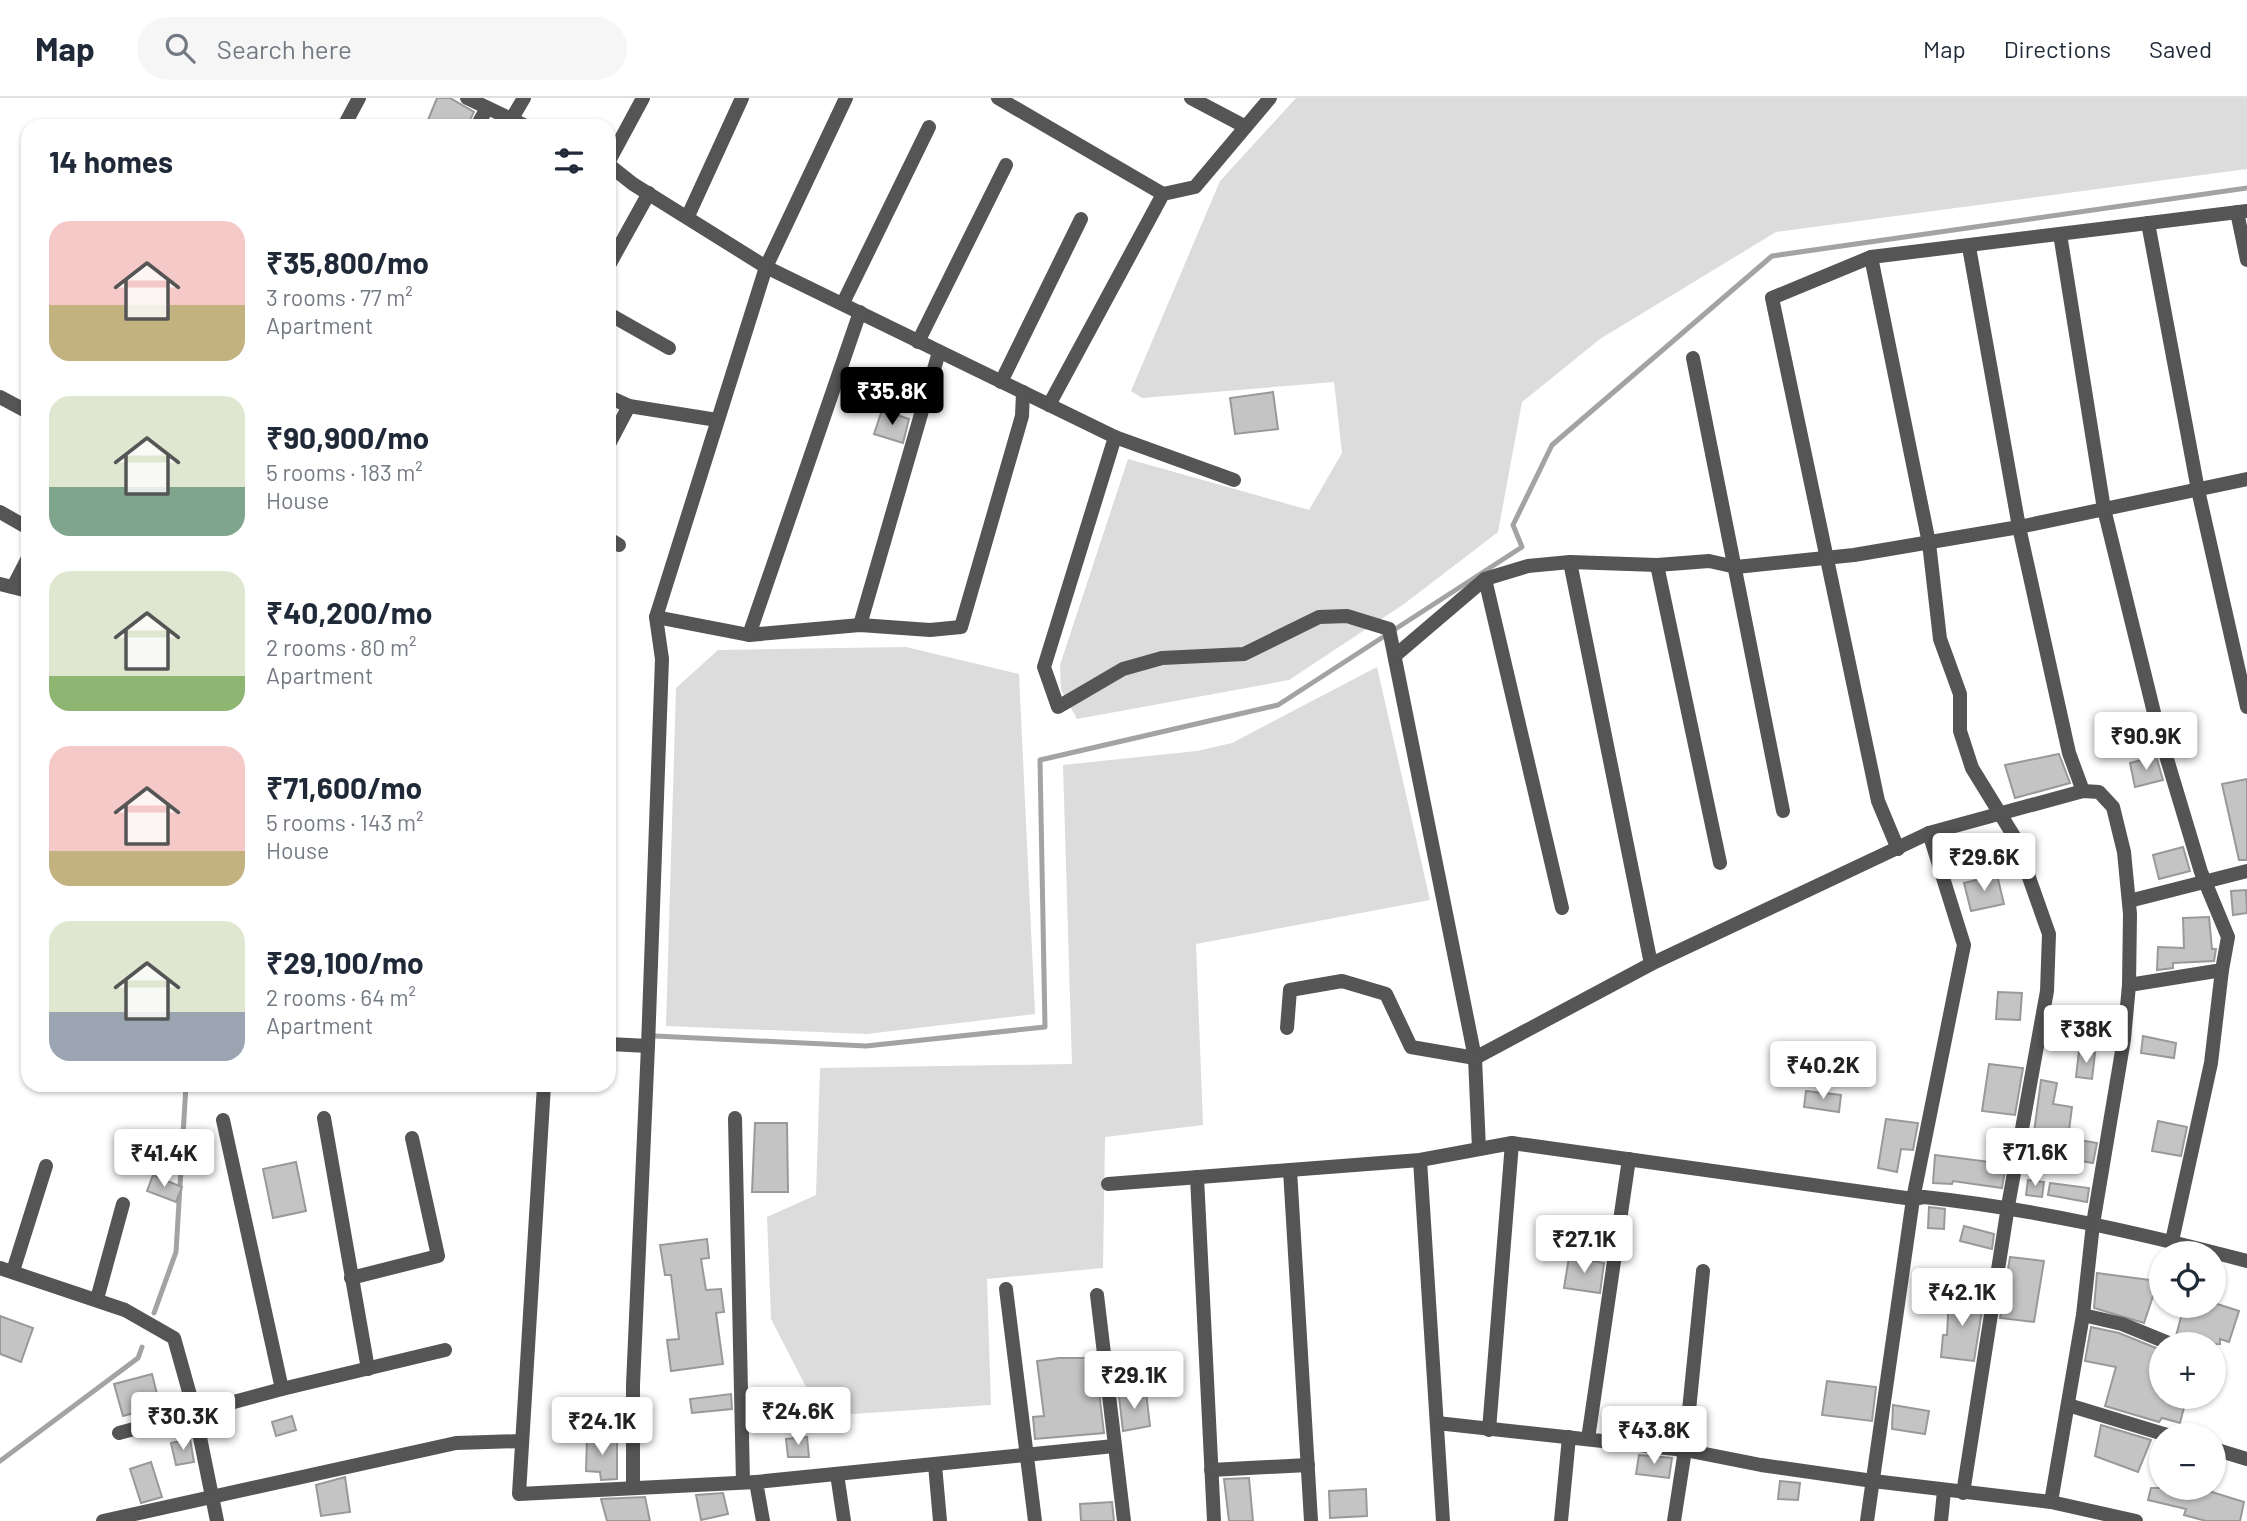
<!DOCTYPE html>
<html lang="en">
<head>
<meta charset="utf-8">
<style>
	body { margin:0; font-family:Barlow,sans-serif; background:#f6f6f7; color:#1f2937; height:100vh; display:flex; flex-direction:column; font-size:26px; white-space:nowrap }
	* { box-sizing:border-box; margin:0 }
	p { font-size:23px; color:#747a83 }
	.icon { flex:none; width:38px; height:38px; fill:none; stroke:currentColor; stroke-width:2; stroke-linecap:round; stroke-linejoin:round }
	.map { position:relative; flex:1; overflow:hidden }
	.sheet { position:absolute; left:21px; top:21px; width:595px; height:973px; display:flex; flex-direction:column; background:#fff; border-radius:21px; box-shadow:0 2px 5px #0004 }
	.sheet>* { flex:none }
	.tools { position:absolute; left:2149px; top:1143px; display:grid; gap:14px }
	.tools a { display:grid; place-items:center; width:77px; height:77px; border-radius:50%; background:#fff; box-shadow:0 2px 5px #0004; font-size:35px }
	.price { position:absolute; translate:-50% -60px; padding:0 16px; border-radius:7px; background:#fff; color:#222; font-size:23px; line-height:46px; filter:drop-shadow(0 2px 4px #0008) }
	.price::after { content:''; position:absolute; left:50%; top:42px; width:21px; height:16px; margin-left:-10px; background:inherit; clip-path:polygon(0 0,100% 0,50% 100%) }
	.price.active { background:#000; color:#fff }
	ul { padding:0; list-style:none }
	li { display:flex; align-items:center; gap:21px; height:175px; padding:0 28px }
	li span { display:grid; place-items:center; flex:none; width:196px; height:140px; border-radius:21px; color:#555 }
	li>.icon { margin-inline-start:auto }
	span .icon { width:84px; height:84px; fill:#fffc; stroke-width:1 }
	li b { font-size:30px }
	h2 { display:flex; justify-content:space-between; align-items:center; height:84px; padding:0 28px; font-size:30px }
	header { display:flex; align-items:center; gap:42px; box-sizing:border-box; height:98px; padding:0 35px; background:#fff; border-bottom:2px solid #e0e1e3 }
	header strong { font-size:33px }
	nav { display:flex; gap:38px; margin-inline-start:auto; font-size:24px }
	.search { width:490px; height:63px; background:#f6f6f7; display:flex; align-items:center; gap:18px; box-sizing:border-box; padding:0 24px; border-radius:38px; color:#747a83; font-size:26px }
	.map>svg:first-child { display:block }
</style>
</head>
<body>
<header>
<strong>Map</strong>
<div class="search"><svg class="icon" aria-label="search" viewBox="0 0 24 24"><circle cx="10" cy="10" r="6"/><path d="M15 15l6 6"/></svg>Search here</div>
<nav><a>Map</a><a>Directions</a><a>Saved</a></nav>
</header>
<div class="map">
<svg width="2247" height="1423" viewBox="0 0 2247 1423">
	<rect width="100%" height="100%" fill="#fff"/>
	<g fill="#dcdcdc">
		<path d="M1296 0H2247V71L1776 134 1600 241 1522 304 1498 434 1404 506 1289 582 1077 621 1061 592 1060 567 1128 361 1309 412 1342 355 1334 284 1142 300 1131 293 1220 83Z"/>
		<path d="M906 549 1019 576 1035 916 867 936 666 928 676 590 718 552Z"/>
		<path d="M1377 569 1430 802 1196 846 1203 1027 1105 1039 1103 1170 987 1181 991 1307 821 1318 771 1221 767 1119 816 1097 820 970 1072 966 1063 667 1197 653 1232 645Z"/>
	</g>
	<g fill="none" stroke-linecap="round" stroke-linejoin="round">
		<g stroke="#a3a3a3" stroke-width="5">
			<path d="M655 938 866 948 1045 929 1040 662 1278 607 1522 449 1513 427 1552 347 1772 158 2247 90"/>
			<path d="M154 1215 176 1154 186 987"/>
			<path d="M0 1363 138 1260 142 1249"/>
		</g>
	</g>
	<g fill="#c4c4c4" stroke="#999" stroke-width="2">
		<path d="M437 0H450L474 14 467 28H443L428 22Z"/>
		<path d="M1273 294 1278 331 1235 336 1230 300Z"/>
		<path d="M882 312 909 321 903 345 874 336Z"/>
		<path d="M2059 656 2070 685 2015 700 2005 667Z"/>
		<path d="M2156 658 2163 682 2135 689 2130 665Z"/>
		<path d="M2247 681V762H2239L2222 686Z"/>
		<path d="M2183 749 2190 773 2159 781 2153 757Z"/>
		<path d="M1997 777 2004 806 1971 813 1964 785Z"/>
		<path d="M2246 792 2247 815 2233 817 2231 793Z"/>
		<path d="M2209 819 2212 851H2216L2214 863 2173 865V870L2157 872 2158 849 2184 850 2183 820Z"/>
		<path d="M1998 894 2022 895 2020 922 1996 921Z"/>
		<path d="M2143 938 2176 945 2174 960 2141 955Z"/>
		<path d="M2079 953 2095 955 2092 981 2076 979Z"/>
		<path d="M1989 966 2023 970 2015 1017 1982 1013Z"/>
		<path d="M2041 982 2057 985 2053 1006 2072 1009 2068 1040 2097 1045 2093 1065 2081 1063 2082 1058 2044 1050 2045 1045 2033 1042Z"/>
		<path d="M1806 993 1841 997 1839 1014 1804 1009Z"/>
		<path d="M1886 1021 1918 1025 1913 1052 1901 1051 1897 1074 1878 1070Z"/>
		<path d="M2158 1023 2187 1029 2181 1058 2152 1053Z"/>
		<path d="M755 1025H787L788 1094H752Z"/>
		<path d="M1935 1057 2006 1066 2002 1090 1953 1083 1952 1086 1933 1085Z"/>
		<path d="M296 1064 306 1113 273 1120 263 1071Z"/>
		<path d="M153 1077 182 1089 176 1104 147 1093Z"/>
		<path d="M2028 1082 2044 1084 2042 1099 2026 1097Z"/>
		<path d="M2050 1085 2089 1090 2087 1104 2048 1097Z"/>
		<path d="M1929 1109 1945 1111 1944 1131 1928 1130Z"/>
		<path d="M1964 1128 1994 1136 1992 1151 1960 1143Z"/>
		<path d="M707 1141 709 1160 701 1161 706 1192 721 1191 724 1214 716 1215 723 1266 671 1273 667 1242 679 1241 671 1177H665L660 1147Z"/>
		<path d="M1569 1159 1604 1165 1600 1195 1564 1190Z"/>
		<path d="M2010 1159 2044 1163 2034 1224 2000 1220Z"/>
		<path d="M2097 1175 2158 1183 2144 1225 2094 1210Z"/>
		<path d="M1949 1198 1984 1200 1974 1263 1941 1259 1943 1237H1947Z"/>
		<path d="M2214 1205 2239 1213 2229 1244 2220 1241V1246H2180L2176 1238 2184 1208H2214Z"/>
		<path d="M0 1218 33 1230 21 1264 0 1256Z"/>
		<path d="M2091 1229 2119 1235 2161 1252 2158 1284 2161 1285V1298H2187L2180 1325 2162 1320 2159 1324 2105 1308 2116 1269 2085 1263Z"/>
		<path d="M1059 1260H1095L1104 1335 1035 1341 1033 1319 1044 1318 1037 1263Z"/>
		<path d="M152 1276 160 1308 123 1318 114 1286Z"/>
		<path d="M1827 1283 1876 1289 1872 1323 1822 1317Z"/>
		<path d="M1146 1294 1150 1328 1123 1333 1119 1298Z"/>
		<path d="M731 1296 732 1311 692 1315 690 1301Z"/>
		<path d="M1893 1307 1929 1313 1925 1336 1892 1331Z"/>
		<path d="M292 1318 296 1332 276 1338 272 1324Z"/>
		<path d="M2101 1327 2151 1342 2138 1374 2095 1358Z"/>
		<path d="M587 1339 617 1341V1381L601 1382 600 1374 586 1373Z"/>
		<path d="M807 1339 809 1359H788L786 1341Z"/>
		<path d="M190 1341 194 1364 176 1367 171 1345Z"/>
		<path d="M1639 1357 1672 1360 1669 1380 1636 1376Z"/>
		<path d="M151 1364 162 1399 141 1405 130 1371Z"/>
		<path d="M345 1379 350 1414 321 1418 316 1387Z"/>
		<path d="M1249 1380 1253 1423H1229L1224 1381Z"/>
		<path d="M1780 1383 1800 1385 1798 1402 1778 1401Z"/>
		<path d="M2151 1390H2199L2244 1404 2240 1423H2206L2184 1417 2186 1411 2148 1402Z"/>
		<path d="M1366 1391 1367 1418 1330 1420 1329 1393Z"/>
		<path d="M723 1395 728 1416 701 1422 696 1397Z"/>
		<path d="M645 1399 650 1423H607L601 1401Z"/>
		<path d="M1112 1404 1114 1423H1081L1080 1406Z"/>
	</g>
	<g fill="none" stroke-linecap="round" stroke-linejoin="round">
		<g stroke="#555" stroke-width="14">
			<path d="M467 0 526 28"/>
			<path d="M998 0 1163 96"/>
			<path d="M1191 0 1244 28"/>
			<path d="M511 22 524 0"/>
			<path d="M344 28 359 0"/>
			<path d="M477 28 487 10"/>
			<path d="M609 63 643 0"/>
			<path d="M609 67 633 86 766 169 1115 339 1044 569 1058 609 1123 571 1162 560 1244 556 1319 519 1347 518 1389 531 1475 960 1479 1051"/>
			<path d="M2237 114 2247 162"/>
			<path d="M688 118 742 0"/>
			<path d="M2148 125 2198 392 2247 609"/>
			<path d="M2060 136 2104 411 2158 631 2201 774 2228 839 2222 872 2129 887"/>
			<path d="M1969 149 2019 429 2069 655 2083 693"/>
			<path d="M1871 159 1929 445 1940 541 1960 596V633L1972 670 2015 740 2049 836 2047 893 2008 1108 1963 1395"/>
			<path d="M609 167 649 95"/>
			<path d="M843 205 929 29"/>
			<path d="M609 216 669 250"/>
			<path d="M918 244 1006 67"/>
			<path d="M1693 260 1783 713"/>
			<path d="M1001 284 1081 121"/>
			<path d="M0 299 28 314"/>
			<path d="M609 299 629 308 717 322"/>
			<path d="M1049 307 1163 96 1195 89 1270 0"/>
			<path d="M1115 339 1234 382"/>
			<path d="M609 346 629 308"/>
			<path d="M0 414 28 430"/>
			<path d="M609 441 619 447"/>
			<path d="M1570 464 1651 866"/>
			<path d="M1657 467 1720 765"/>
			<path d="M1485 481 1528 468 1570 464 1657 467 1709 463 1736 469 1854 457 2019 429 2247 381"/>
			<path d="M0 486 28 493"/>
			<path d="M13 489 28 460"/>
			<path d="M656 519 749 537 860 527 930 532 961 529 1022 318 1023 294"/>
			<path d="M860 527 939 254"/>
			<path d="M749 537 860 214"/>
			<path d="M1397 556 1485 481 1562 810"/>
			<path d="M1898 751 1878 703 1772 200 1871 159 2247 113"/>
			<path d="M2129 803 2247 773"/>
			<path d="M1287 930 1290 892 1342 883 1386 896 1411 949 1475 960 1651 866 1929 735 2083 693 2099 694 2113 709 2124 754 2130 816 2129 887 2124 941 2093 1126 2083 1217 2051 1404"/>
			<path d="M609 946 648 948 633 1287V1390"/>
			<path d="M648 948 662 561 656 519 766 169 846 0"/>
			<path d="M544 987 519 1396 756 1384"/>
			<path d="M324 1020 368 1271"/>
			<path d="M735 1020 743 1384"/>
			<path d="M223 1022 282 1291"/>
			<path d="M1420 1062 1443 1423"/>
			<path d="M1290 1072 1311 1423"/>
			<path d="M1197 1079 1214 1423"/>
			<path d="M1108 1086 1420 1062 1512 1045 1913 1101 1924 1099C2034 1111 2140 1135 2247 1163"/>
			<path d="M2172 1143 2211 965 2222 872"/>
			<path d="M0 1170 125 1212 174 1240 195 1315 217 1423"/>
			<path d="M13 1173 46 1068"/>
			<path d="M351 1180 438 1158 412 1040"/>
			<path d="M1006 1191 1035 1423"/>
			<path d="M1097 1197 1124 1423"/>
			<path d="M97 1201 123 1106"/>
			<path d="M2083 1217 2122 1226 2171 1246"/>
			<path d="M2068 1307 2167 1337"/>
			<path d="M1437 1325 1685 1352 1761 1367 1873 1383 2051 1404 2136 1423"/>
			<path d="M1489 1332 1512 1045"/>
			<path d="M119 1335 282 1291 445 1252"/>
			<path d="M1588 1341 1629 1061"/>
			<path d="M2214 1351 2247 1361"/>
			<path d="M935 1367 940 1423"/>
			<path d="M1211 1372 1308 1367"/>
			<path d="M837 1376 844 1423"/>
			<path d="M103 1423 456 1345 522 1343"/>
			<path d="M763 1423 756 1384 1114 1348"/>
			<path d="M1561 1423 1569 1339"/>
			<path d="M1674 1423 1685 1352 1703 1173"/>
			<path d="M1867 1423 1913 1101 1964 847 1929 735"/>
			<path d="M1941 1423 1944 1393"/>
		</g>
	</g>
</svg>
<div class="tools">
<a><svg class="icon" aria-label="locate" viewBox="0 0 24 24"><circle cx="12" cy="12" r="6"/><path d="M12 2v4M12 18v4M2 12h4M18 12h4"/></svg></a>
<a>+</a>
<a>−</a>
</div>
<b class="price active" style="left:892px;top:329px">₹35.8K</b>
<b class="price" style="left:2146px;top:674px">₹90.9K</b>
<b class="price" style="left:1984px;top:795px">₹29.6K</b>
<b class="price" style="left:2086px;top:967px">₹38K</b>
<b class="price" style="left:1823px;top:1003px">₹40.2K</b>
<b class="price" style="left:2035px;top:1090px">₹71.6K</b>
<b class="price" style="left:164px;top:1091px">₹41.4K</b>
<b class="price" style="left:1584px;top:1177px">₹27.1K</b>
<b class="price" style="left:1962px;top:1230px">₹42.1K</b>
<b class="price" style="left:1134px;top:1313px">₹29.1K</b>
<b class="price" style="left:798px;top:1349px">₹24.6K</b>
<b class="price" style="left:183px;top:1354px">₹30.3K</b>
<b class="price" style="left:602px;top:1359px">₹24.1K</b>
<b class="price" style="left:1654px;top:1368px">₹43.8K</b>
<section class="sheet">
<h2>14 homes<svg class="icon" aria-label="filters" viewBox="0 0 24 24"><path d="M4 7h16M4 17h16"/><circle cx="9" cy="7" r="2"/><circle cx="15" cy="17" r="2"/></svg></h2>
<ul>
<li><span style="background:linear-gradient(#f6c9c9 60%,#c2b280 0)"><svg class="icon" aria-label="home" viewBox="0 0 24 24"><path d="M3 11l9-7 9 7M6 9v11h12V9"/></svg></span><div><b>₹35,800/mo</b><p>3 rooms · 77 m²</p><p>Apartment</p></div></li>
<li><span style="background:linear-gradient(#dfe7d0 65%,#7fa58c 0)"><svg class="icon" aria-label="home" viewBox="0 0 24 24"><path d="M3 11l9-7 9 7M6 9v11h12V9"/></svg></span><div><b>₹90,900/mo</b><p>5 rooms · 183 m²</p><p>House</p></div></li>
<li><span style="background:linear-gradient(#dfe7d0 75%,#8fb573 0)"><svg class="icon" aria-label="home" viewBox="0 0 24 24"><path d="M3 11l9-7 9 7M6 9v11h12V9"/></svg></span><div><b>₹40,200/mo</b><p>2 rooms · 80 m²</p><p>Apartment</p></div></li>
<li><span style="background:linear-gradient(#f6c9c9 75%,#c2b280 0)"><svg class="icon" aria-label="home" viewBox="0 0 24 24"><path d="M3 11l9-7 9 7M6 9v11h12V9"/></svg></span><div><b>₹71,600/mo</b><p>5 rooms · 143 m²</p><p>House</p></div></li>
<li><span style="background:linear-gradient(#dfe7d0 65%,#9aa5b1 0)"><svg class="icon" aria-label="home" viewBox="0 0 24 24"><path d="M3 11l9-7 9 7M6 9v11h12V9"/></svg></span><div><b>₹29,100/mo</b><p>2 rooms · 64 m²</p><p>Apartment</p></div></li>
</ul>
</section>
</div>
</body>
</html>
